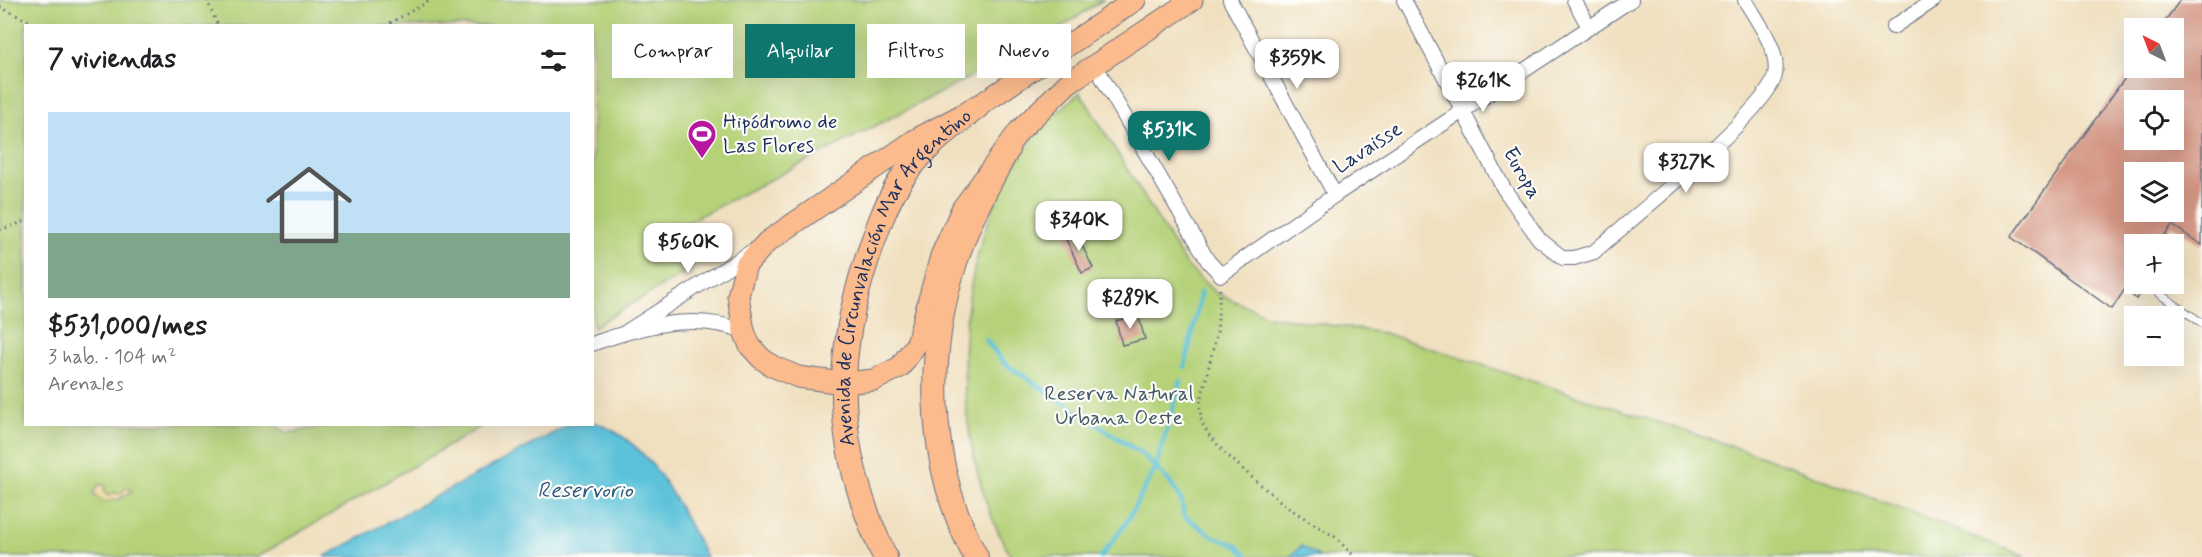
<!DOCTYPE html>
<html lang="es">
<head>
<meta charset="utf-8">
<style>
	body { margin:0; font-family:Mynerve,sans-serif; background:#f2f2f2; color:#202124; height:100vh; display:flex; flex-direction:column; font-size:22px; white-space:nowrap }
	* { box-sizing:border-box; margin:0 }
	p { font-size:20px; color:#757577 }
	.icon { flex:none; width:33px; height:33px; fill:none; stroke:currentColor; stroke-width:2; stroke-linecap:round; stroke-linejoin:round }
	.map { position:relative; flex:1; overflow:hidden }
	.details { position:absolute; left:24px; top:24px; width:570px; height:402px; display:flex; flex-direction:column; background:#fff; border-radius:0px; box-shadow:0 6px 24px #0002 }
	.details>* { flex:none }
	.guide { position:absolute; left:612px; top:24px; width:570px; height:54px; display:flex; gap:12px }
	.needle { width:39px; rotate:318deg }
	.buttons { position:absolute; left:2124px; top:18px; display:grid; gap:12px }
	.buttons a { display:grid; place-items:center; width:60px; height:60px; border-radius:0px; background:#fff; box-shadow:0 6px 24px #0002; font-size:30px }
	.price { position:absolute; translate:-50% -51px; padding:0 14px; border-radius:12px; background:#fff; color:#222; font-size:20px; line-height:39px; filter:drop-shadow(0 2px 3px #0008) }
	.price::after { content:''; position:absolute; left:50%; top:36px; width:18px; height:14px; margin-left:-9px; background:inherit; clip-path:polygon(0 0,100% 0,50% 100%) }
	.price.on { background:#0f766e; color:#fff }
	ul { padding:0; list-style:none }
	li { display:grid; align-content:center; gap:12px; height:318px; padding:0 24px }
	li span { display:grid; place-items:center; height:186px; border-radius:0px; color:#555 }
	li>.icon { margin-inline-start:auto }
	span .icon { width:108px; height:108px; fill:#fffc; stroke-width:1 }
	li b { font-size:26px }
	h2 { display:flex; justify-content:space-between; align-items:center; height:72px; padding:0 24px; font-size:26px }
	.pill { padding:0 21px; border-radius:0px; background:#fff; box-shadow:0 6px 24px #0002; font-size:21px; line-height:54px }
	.pill.on { background:#0f766e; color:#fff }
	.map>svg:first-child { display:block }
</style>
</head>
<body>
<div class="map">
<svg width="2202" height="557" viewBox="0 0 2202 557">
	<rect width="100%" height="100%" fill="#fdfcf7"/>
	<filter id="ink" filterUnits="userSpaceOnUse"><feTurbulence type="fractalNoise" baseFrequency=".0167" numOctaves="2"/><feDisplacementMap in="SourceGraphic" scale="12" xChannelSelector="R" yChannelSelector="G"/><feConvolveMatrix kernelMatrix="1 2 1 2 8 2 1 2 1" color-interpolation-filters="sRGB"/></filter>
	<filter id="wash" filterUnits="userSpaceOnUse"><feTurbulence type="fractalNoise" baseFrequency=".008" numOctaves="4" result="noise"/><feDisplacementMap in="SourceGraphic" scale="24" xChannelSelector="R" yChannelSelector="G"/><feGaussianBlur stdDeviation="1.35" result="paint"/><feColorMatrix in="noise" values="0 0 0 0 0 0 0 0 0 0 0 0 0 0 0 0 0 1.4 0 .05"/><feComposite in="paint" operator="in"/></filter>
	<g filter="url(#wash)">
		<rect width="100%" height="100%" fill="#f0e0c0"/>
		<g fill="#b5d279" stroke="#68806c" stroke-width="1.5">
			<path d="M0 0H1103L1060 28 951 87 672 230 691 269 593 327 592 26H26V424H272L288 433 338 424 484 425 257 557H0Z"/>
			<path d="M1080 92 1186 265 1216 293 1269 316 1384 333 1762 456 2027 557H1011C944 440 948 253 1029 144 1044 124 1062 108 1080 92Z"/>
		</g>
		<path fill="#eeda9e" stroke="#84847e" stroke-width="1.5" d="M99 484 105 486 104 492 108 496 114 493 120 494 127 487 132 491 119 499 105 502 93 494Z"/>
		<g fill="#5bc2d9" stroke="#3b789c" stroke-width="1.5">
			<path d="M593 423C601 423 606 427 614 431 661 459 681 511 706 557H324L568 425Z"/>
			<path d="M1301 546 1320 557H1290Z"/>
		</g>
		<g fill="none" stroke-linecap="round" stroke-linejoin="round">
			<g stroke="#5bc2d9" stroke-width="4.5">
				<path d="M986 340 1004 363 1142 454 1169 481 1181 499 1184 516 1214 537 1236 545 1248 557"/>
				<path d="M1185 367 1201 292"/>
				<path d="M1101 557 1126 523 1155 469 1181 381"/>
			</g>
		</g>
		<g id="blocks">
			<g fill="#d49583" fill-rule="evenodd">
				<path d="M2180 0H2202V245L2172 225 2158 244H2134V284H2146L2136 299 2125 289 2112 309 2011 237 2132 68H2174V28H2160ZM2134 100H2174V140H2134ZM2134 172H2174V212H2134Z"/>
				<path d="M1075 231 1093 268 1082 273 1065 237Z"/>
				<path d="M1138 315 1145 339 1122 345 1116 321Z"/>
			</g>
		</g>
	</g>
	<g filter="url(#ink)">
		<use href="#blocks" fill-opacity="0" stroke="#666d80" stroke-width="1.5"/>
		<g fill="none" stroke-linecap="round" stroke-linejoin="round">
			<g stroke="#666d80" stroke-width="9">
				<path id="service" d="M2158 293 2202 323"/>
			</g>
			<g stroke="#666d80" stroke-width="16">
				<g id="minor">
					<path d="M1230 0 1335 195"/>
					<path d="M1404 0 1504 189 1539 239 1563 258H1574L1594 252C1627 222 1769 110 1775 75 1780 50 1757 21 1745 0"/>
					<path d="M1574 0 1589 27"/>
					<path d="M1893 27 1934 0"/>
					<path d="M1095 65 1208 261 1221 275 1335 195 1631 0"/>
					<path d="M626 332 751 252"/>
					<path d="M592 344C642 326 693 312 744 331"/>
				</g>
			</g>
			<g stroke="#666d80" stroke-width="23">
				<path id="primary" d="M1135 0 977 107 915 140 767 242 746 265 738 296 744 331 750 346 761 358 772 366 798 377 843 383 874 380 900 367 917 343 941 256 962 209 1019 131 1068 83 1192 0"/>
			</g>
			<g stroke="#666d80" stroke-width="26">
				<g id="motorway">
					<path id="s1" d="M885 557C837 455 831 367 867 259 876 233 884 207 899 183 918 152 948 130 977 107"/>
					<path d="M976 557C925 463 924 345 961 245 973 212 990 181 1007 150"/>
				</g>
			</g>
			<g stroke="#666d80" stroke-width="3" stroke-dasharray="1.5 4.5" stroke-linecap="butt">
				<path d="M207 0 218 26"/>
				<path d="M0 7 39 26"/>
				<path d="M385 26 431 0"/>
				<path d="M0 230 26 221"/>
				<path d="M1220 289 1217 332 1200 404 1201 421 1208 434 1226 454 1256 481 1287 507 1335 537 1355 557"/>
			</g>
			<use href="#service" stroke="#fff" stroke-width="7"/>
			<use href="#minor" stroke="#fff" stroke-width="14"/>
			<use href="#primary" stroke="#fbbb8d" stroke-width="21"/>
			<use href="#motorway" stroke="#fbbb8d" stroke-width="24"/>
		</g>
	</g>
	<defs>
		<g id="stadium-pin" transform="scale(1.5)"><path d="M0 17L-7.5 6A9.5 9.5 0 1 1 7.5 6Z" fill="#b5179e" stroke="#fdfcf7"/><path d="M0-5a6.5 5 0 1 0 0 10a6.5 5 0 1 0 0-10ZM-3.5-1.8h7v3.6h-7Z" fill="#fff"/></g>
	</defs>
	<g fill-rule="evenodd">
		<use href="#stadium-pin" x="702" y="134"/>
	</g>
	<g text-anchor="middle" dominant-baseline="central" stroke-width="4.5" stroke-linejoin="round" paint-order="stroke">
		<g font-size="21" fill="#1b2f5e" stroke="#fdfcf7" text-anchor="start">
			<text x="723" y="122">Hipódromo de<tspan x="723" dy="24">Las Flores</tspan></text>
		</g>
		<g font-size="21" fill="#1b2f5e" stroke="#fdfcf7">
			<text transform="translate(1368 148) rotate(-33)">Lavaisse</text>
			<text transform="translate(1522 173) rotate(60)">Europa</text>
			<text stroke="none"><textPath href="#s1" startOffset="303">Avenida de Circunvalación Mar Argentino</textPath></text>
		</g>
		<g font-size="21" fill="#425865" stroke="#fdfcf7">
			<text x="1119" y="394">Reserva Natural<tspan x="1119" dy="24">Urbana Oeste</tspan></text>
		</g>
		<g font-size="22" font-style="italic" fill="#2e5b83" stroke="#fdfcf7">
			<text x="585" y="491">Reservorio</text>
		</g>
	</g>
</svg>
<div class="buttons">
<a><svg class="needle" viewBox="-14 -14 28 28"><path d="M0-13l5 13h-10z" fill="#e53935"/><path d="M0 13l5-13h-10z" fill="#757577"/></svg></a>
<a><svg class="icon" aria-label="locate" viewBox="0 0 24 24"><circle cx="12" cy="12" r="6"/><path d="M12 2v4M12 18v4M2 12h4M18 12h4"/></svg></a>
<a><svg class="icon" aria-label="layers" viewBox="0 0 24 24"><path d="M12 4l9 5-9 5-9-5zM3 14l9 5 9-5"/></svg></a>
<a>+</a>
<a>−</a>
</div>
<b class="price" style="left:1297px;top:90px">$359K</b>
<b class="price" style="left:1483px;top:113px">$261K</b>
<b class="price on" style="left:1169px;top:162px">$531K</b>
<b class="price" style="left:1686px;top:194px">$327K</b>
<b class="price" style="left:1079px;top:252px">$340K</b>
<b class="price" style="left:688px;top:274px">$560K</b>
<b class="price" style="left:1130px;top:330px">$289K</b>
<div class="guide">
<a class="pill">Comprar</a>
<a class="pill on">Alquilar</a>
<a class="pill">Filtros</a>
<a class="pill">Nuevo</a>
</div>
<section class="details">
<h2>7 viviendas<svg class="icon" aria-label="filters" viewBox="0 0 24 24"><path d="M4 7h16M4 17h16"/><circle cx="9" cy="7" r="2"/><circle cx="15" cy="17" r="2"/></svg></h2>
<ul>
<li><span style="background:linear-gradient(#bfe0f5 65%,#7fa58c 0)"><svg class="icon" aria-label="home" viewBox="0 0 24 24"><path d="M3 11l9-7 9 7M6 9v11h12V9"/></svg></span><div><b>$531,000/mes</b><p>3 hab. · 104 m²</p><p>Arenales</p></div></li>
</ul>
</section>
</div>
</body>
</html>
